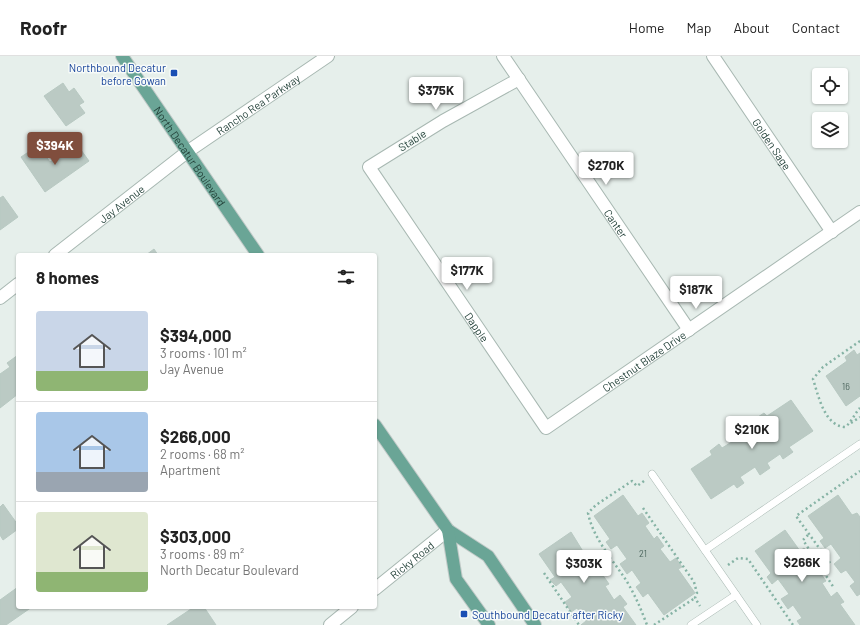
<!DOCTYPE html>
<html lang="en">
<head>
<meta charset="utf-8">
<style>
	body { margin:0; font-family:Barlow,sans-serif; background:#f2f2f2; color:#222; height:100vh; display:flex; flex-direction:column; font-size:15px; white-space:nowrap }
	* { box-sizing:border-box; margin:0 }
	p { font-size:13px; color:#767676 }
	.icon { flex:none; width:22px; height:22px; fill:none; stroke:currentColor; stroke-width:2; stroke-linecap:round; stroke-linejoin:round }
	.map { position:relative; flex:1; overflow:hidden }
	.side { position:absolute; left:16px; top:197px; width:361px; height:356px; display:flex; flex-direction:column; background:#fff; border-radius:4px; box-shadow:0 1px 3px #0004 }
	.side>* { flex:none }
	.controls { position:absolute; left:812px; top:12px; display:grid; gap:8px }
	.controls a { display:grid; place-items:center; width:36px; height:36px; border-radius:4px; background:#fff; box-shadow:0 1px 3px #0004; font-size:20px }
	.price { position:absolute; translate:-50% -34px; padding:0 9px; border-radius:4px; background:#fff; color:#222; font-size:13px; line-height:26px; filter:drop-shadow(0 1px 2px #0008) }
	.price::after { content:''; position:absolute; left:50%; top:24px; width:12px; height:9px; margin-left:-6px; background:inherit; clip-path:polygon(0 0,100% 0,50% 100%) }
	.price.current { background:#804e3d; color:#fff }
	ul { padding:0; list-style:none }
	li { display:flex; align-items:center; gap:12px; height:100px; padding:0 20px }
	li+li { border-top:1px solid #e0e0e0 }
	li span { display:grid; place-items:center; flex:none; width:112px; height:80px; border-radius:4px; color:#555 }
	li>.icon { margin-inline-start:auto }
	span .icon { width:48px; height:48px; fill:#fffc; stroke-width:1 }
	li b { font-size:17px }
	h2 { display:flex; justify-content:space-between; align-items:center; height:48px; padding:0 20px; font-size:17px }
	header { display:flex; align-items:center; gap:24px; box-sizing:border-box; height:56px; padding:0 20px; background:#fff; border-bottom:1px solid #e0e0e0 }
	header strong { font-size:19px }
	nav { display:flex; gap:22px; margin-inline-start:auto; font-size:14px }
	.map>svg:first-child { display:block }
</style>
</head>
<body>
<header>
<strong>Roofr</strong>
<nav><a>Home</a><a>Map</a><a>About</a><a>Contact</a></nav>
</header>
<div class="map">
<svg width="860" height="569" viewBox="0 0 860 569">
	<rect width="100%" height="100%" fill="#e6efeb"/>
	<g fill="#bbcac4" stroke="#b8c9c2">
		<path d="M63 27 69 36 74 32 84 46 79 49 85 57 66 70 44 40Z"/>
		<path d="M76 87 89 105 45 136 21 101 30 95 34 101 42 95 50 106Z"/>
		<path d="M3 140 18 161 0 174V142Z"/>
		<path d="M154 193 158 199H146Z"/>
		<path d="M854 294 857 299 860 297V340L846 350 826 320 847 305 845 301Z"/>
		<path d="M18 299V338L0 352V318L10 311 7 307Z"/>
		<path d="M791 344 813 375 789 391 793 396 783 403 780 398 767 407 770 412 760 419 755 411 740 421 744 427 737 432 734 428 711 443 691 413 712 399 710 395 719 388 722 392 735 384 733 380 743 374 746 378 759 369 755 363 764 357 767 360Z"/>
		<path d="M623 439 638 460 642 457 649 467 645 470 654 483 657 480 664 490 660 493 670 506 676 502 682 511 678 513 695 537 664 559 648 537 643 541 636 531 641 527 632 514 627 518 620 508 627 503 617 489 611 493 606 486 610 483 594 460Z"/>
		<path d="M838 439 852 459 857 457 860 461V538L857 540 850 530 855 526 846 514 841 517 834 508 841 502 831 488 825 492 820 485 824 482 808 460Z"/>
		<path d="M3 448 18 469V473L3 484 0 479V451Z"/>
		<path d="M785 474 800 495 804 492 811 502 806 505 816 518 819 515 826 525 822 527 831 541 837 536 844 546 840 548 855 569H800L797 565 802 562 793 549 788 553 781 543 789 538 778 523 772 528 767 521 771 517 755 495Z"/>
		<path d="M571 476 584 497 587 495 594 505 590 508 599 520 602 518 609 528 605 530 614 544 620 539 627 548 623 551 636 569H581L586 565 577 552 571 556 565 546 572 541 561 526 556 530 550 524 555 521 539 498Z"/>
		<path d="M18 531V551H32L6 569H0V544Z"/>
		<path d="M194 551H204L216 569H167Z"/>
	</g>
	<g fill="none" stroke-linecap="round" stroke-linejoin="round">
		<g stroke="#a8b8b2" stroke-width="8">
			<g id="lane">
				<path d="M652 418 757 569"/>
				<path d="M705 494 860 388"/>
				<path d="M691 569 736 539"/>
			</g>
		</g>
		<g stroke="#a8b8b2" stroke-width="14">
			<g id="street">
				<path id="s1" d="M503 0 689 274"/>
				<path id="s2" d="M713 0 832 176"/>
				<path id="s3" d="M519 23 443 65 369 111 546 372 860 156"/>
				<path id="s4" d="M55 199 187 96 328 0"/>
				<path d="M0 242 18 228"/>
				<path id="s5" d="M375 533 448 474"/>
				<path d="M330 569 352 551"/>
			</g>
		</g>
		<g stroke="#c2cac8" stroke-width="14">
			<g id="primary">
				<path id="s6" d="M122 0 258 199"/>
				<path d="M375 369 448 474 488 500 535 569"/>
				<path d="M448 474 456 523 489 569"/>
			</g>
		</g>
		<g stroke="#86b3a5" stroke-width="2.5" stroke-dasharray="2 3" stroke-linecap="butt">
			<path d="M860 285 823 311 813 323C818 338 824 370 845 371 852 366 854 358 860 352"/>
			<path d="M851 367 860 361"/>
			<path d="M644 425 637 430 632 425 596 449 588 457C593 482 612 503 626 524 635 539 641 553 647 569"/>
			<path d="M643 452 694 526 697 537 695 542 700 550"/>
			<path d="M808 479 803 484 834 532"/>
			<path d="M830 507 796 460 860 415"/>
			<path d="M728 509 738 502 748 503 793 569"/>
			<path d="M544 517 579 569"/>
			<path d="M654 569 695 542"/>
		</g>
		<use href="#lane" stroke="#fff" stroke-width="7"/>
		<use href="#street" stroke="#fff" stroke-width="12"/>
		<use href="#primary" stroke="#6aa596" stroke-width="12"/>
	</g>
	<g fill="#1a4fb4" stroke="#f7fbf9" stroke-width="1.5">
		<rect x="170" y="13" width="8" height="8" rx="2"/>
		<rect x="460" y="554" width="8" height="8" rx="2"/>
	</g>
	<g text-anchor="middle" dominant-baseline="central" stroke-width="3" stroke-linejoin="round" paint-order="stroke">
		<g font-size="9" fill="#4a645c">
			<text x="846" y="330">16</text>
			<text x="643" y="497">21</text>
		</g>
		<g font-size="11" fill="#164399" stroke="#f7fbf9" text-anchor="end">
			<text x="166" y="11">Northbound Decatur<tspan x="166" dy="13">before Gowan</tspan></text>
			<text x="472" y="558" text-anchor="start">Southbound Decatur after Ricky</text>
		</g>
		<g font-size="11" fill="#24423a" stroke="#f7fbf9">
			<text stroke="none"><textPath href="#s4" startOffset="253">Rancho Rea Parkway</textPath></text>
			<text transform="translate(412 84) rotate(-32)">Stable</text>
			<text stroke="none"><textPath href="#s2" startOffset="106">Golden Sage</textPath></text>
			<text stroke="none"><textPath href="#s6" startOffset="121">North Decatur Boulevard</textPath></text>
			<text stroke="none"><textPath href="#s4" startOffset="84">Jay Avenue</textPath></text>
			<text stroke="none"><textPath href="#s1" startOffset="202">Canter</textPath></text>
			<text stroke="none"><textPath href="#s3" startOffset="367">Dapple</textPath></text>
			<text stroke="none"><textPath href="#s3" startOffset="608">Chestnut Blaze Drive</textPath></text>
			<text stroke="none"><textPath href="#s5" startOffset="47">Ricky Road</textPath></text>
		</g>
	</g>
</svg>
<div class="controls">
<a><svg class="icon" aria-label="locate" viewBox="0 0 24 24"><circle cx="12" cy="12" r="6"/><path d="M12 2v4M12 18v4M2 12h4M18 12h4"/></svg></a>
<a><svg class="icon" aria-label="layers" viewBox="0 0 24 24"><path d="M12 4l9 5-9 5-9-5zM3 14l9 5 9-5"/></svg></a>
</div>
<b class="price" style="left:436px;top:55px">$375K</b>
<b class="price current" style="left:55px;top:110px">$394K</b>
<b class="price" style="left:606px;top:130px">$270K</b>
<b class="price" style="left:467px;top:235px">$177K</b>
<b class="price" style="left:696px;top:254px">$187K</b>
<b class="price" style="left:752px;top:394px">$210K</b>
<b class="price" style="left:802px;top:527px">$266K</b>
<b class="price" style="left:584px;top:528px">$303K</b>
<section class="side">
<h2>8 homes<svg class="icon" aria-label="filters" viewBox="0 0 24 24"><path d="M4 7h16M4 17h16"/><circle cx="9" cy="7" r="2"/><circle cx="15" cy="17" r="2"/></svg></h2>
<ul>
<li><span style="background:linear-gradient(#c9d6e8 75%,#8fb573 0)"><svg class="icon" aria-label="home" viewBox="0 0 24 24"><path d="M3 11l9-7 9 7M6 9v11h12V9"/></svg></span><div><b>$394,000</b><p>3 rooms · 101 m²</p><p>Jay Avenue</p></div></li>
<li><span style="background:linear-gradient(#a9c7e8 75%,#9aa5b1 0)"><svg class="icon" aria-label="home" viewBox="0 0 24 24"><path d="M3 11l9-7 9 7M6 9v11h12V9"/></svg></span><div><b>$266,000</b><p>2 rooms · 68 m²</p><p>Apartment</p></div></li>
<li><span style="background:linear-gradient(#dfe7d0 75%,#8fb573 0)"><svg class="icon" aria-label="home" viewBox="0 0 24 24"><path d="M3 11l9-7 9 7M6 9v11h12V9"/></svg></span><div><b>$303,000</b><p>3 rooms · 89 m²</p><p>North Decatur Boulevard</p></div></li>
</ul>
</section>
</div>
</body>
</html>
